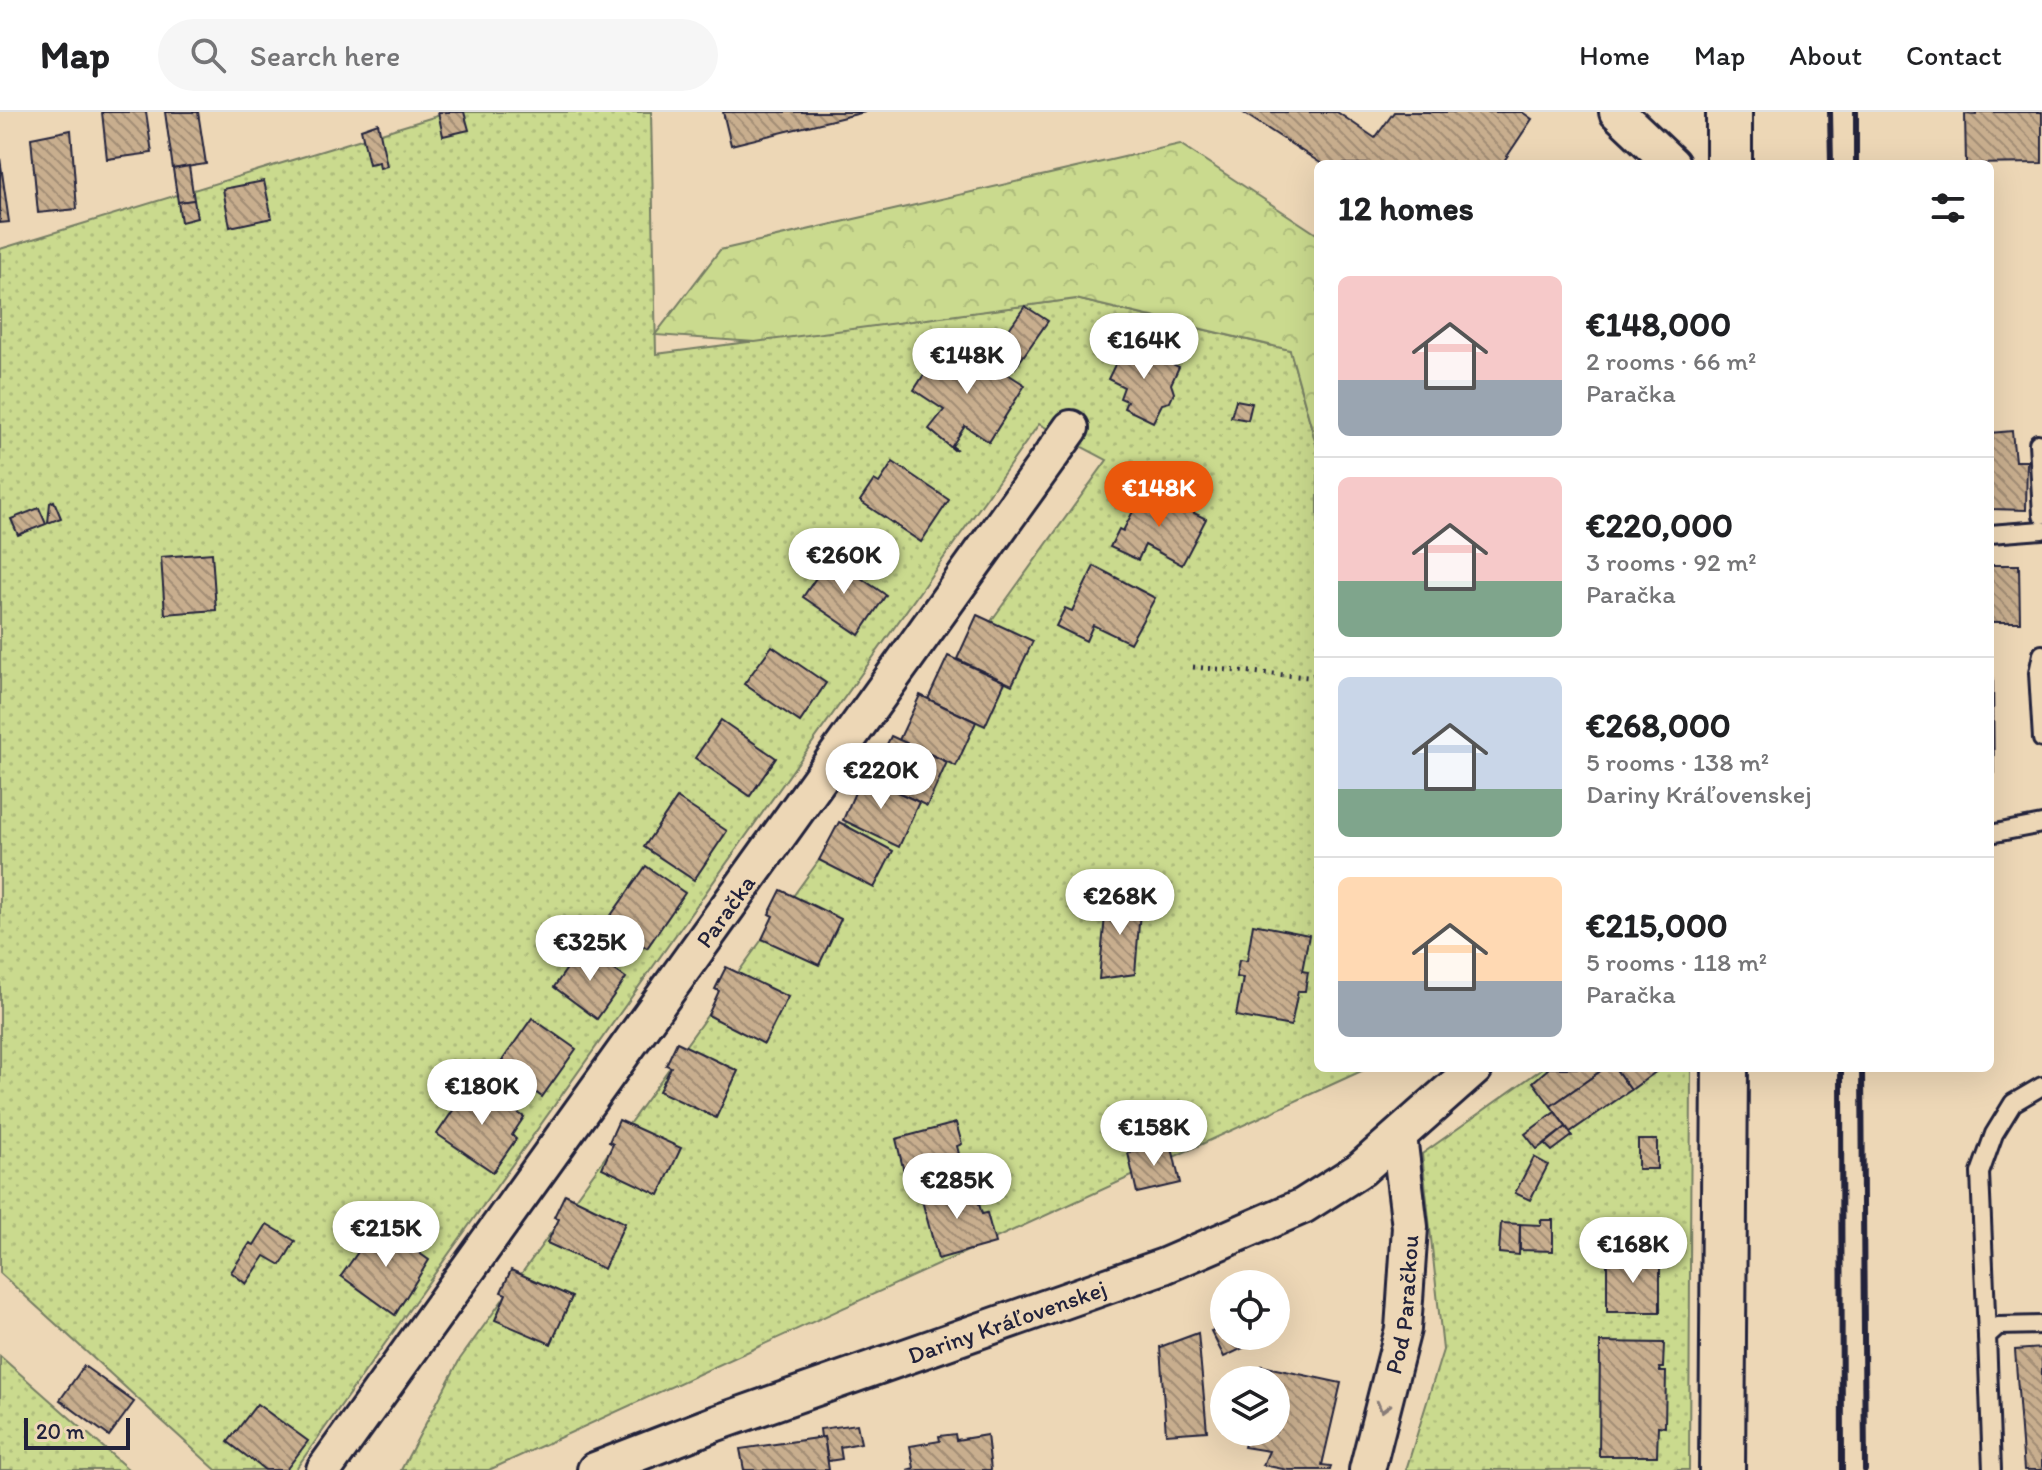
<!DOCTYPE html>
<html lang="en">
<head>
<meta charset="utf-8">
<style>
	body { margin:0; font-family:Itim,sans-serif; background:#f6f6f6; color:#202124; height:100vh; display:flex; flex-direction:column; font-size:30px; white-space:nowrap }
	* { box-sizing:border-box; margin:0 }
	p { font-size:26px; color:#757577 }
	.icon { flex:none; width:44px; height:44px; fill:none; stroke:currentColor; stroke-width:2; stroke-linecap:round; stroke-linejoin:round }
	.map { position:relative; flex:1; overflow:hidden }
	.drawer { position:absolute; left:1314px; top:48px; width:680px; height:912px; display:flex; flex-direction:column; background:#fff; border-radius:12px; box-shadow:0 8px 32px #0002 }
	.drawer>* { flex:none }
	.fabs { position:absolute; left:1210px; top:1158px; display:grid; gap:16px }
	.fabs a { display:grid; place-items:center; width:80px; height:80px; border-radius:50%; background:#fff; box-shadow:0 8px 32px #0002; font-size:40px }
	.scale { position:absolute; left:24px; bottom:20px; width:106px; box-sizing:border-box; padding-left:8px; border:4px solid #22223b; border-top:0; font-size:22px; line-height:28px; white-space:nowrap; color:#22223b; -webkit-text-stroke:6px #edd7b6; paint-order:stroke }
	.price { position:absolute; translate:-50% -68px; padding:0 18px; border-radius:28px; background:#fff; color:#222; font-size:26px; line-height:52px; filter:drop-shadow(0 2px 4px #0008) }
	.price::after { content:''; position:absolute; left:50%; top:48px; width:24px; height:18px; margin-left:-12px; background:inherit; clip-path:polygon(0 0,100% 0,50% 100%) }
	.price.selected { background:#ea580c; color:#fff }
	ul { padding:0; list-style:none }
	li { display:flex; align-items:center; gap:24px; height:200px; padding:0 24px }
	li+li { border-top:2px solid #e0e0e0 }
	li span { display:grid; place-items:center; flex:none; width:224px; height:160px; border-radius:12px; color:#555 }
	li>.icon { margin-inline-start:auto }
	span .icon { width:96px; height:96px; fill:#fffc; stroke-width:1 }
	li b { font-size:34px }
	h2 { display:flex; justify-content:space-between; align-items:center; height:96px; padding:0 24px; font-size:34px }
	header { display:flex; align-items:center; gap:48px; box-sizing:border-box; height:112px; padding:0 40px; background:#fff; border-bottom:2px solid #e0e0e0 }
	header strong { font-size:38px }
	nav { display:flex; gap:44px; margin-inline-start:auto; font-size:28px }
	.search { width:560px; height:72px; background:#f6f6f6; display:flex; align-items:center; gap:20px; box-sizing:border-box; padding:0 28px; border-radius:44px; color:#757577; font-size:30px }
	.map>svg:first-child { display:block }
</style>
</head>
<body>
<header>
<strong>Map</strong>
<div class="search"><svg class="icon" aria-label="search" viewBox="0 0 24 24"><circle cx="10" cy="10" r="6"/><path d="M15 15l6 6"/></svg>Search here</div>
<nav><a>Home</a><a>Map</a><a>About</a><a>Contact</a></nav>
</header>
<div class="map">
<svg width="2042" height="1358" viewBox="0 0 2042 1358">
	<defs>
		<pattern id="grass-dots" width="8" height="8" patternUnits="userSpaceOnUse" patternTransform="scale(2)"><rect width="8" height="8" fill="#cada8e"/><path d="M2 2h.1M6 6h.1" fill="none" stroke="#adbb7b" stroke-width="1.8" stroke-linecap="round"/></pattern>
		<pattern id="forest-crowns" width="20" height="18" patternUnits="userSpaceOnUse" patternTransform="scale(2)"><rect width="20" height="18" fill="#cada8e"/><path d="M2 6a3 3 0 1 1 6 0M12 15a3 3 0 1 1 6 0" fill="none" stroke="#adbb7b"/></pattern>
		<pattern id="building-back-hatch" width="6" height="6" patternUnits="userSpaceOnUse" patternTransform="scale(2)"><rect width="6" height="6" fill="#c8ae8e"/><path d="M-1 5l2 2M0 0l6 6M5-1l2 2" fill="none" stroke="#a28d75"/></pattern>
	</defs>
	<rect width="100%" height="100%" fill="#edd7b6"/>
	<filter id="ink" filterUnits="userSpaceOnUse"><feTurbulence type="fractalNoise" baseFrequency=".0125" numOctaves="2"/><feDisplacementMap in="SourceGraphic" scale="16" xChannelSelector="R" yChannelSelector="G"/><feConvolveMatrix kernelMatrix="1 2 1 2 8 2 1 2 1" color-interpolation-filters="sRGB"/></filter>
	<g filter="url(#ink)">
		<g fill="url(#grass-dots)" stroke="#767e64" stroke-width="2">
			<path d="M450 0H651L656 242 1076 187 1290 238 1318 339V956H1368L489 1358H401L460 1247 1107 348 1039 312 295 1358H216L0 1161V137Z"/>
			<path d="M1543 956H1691L1689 1358H1406L1443 1238 1422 1042Z"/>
			<path d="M0 1244 129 1358H0Z"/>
		</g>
		<path fill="url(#forest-crowns)" stroke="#767e64" stroke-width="2" d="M1180 32 1318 123V339L1290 238 1076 187 755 230 655 223 720 138Z"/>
		<g fill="url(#building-back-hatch)" stroke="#22223b" stroke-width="2">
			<path d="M102 0H146L152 41 107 47Z"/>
			<path d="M165 0H198L206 52 173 57Z"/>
			<path d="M438 0H464L469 18 443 24Z"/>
			<path d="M723 0H865L731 33Z"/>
			<path d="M1242 0H1337L1375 26 1394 0H1522L1532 7 1502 52H1322Z"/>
			<path d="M1976 0H2042V51L1966 52 1965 2 1976 3Z"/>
			<path d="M378 11 387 54 380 56 379 50 369 52 361 17Z"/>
			<path d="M71 18 77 97 38 101 31 26Z"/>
			<path d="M0 46 9 110 0 111Z"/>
			<path d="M189 54 194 88 178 90 173 57Z"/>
			<path d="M264 69 272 106 230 115 223 77Z"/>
			<path d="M194 88 197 106 181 110 178 90Z"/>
			<path d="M1025 194 1048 209 1015 256 993 240Z"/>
			<path d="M945 230 963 243 960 247 980 260 987 249 1025 273 989 330 965 314 952 334 956 337 954 338 929 317 944 298 914 278Z"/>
			<path d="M1126 230 1179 255 1171 272 1174 281 1170 290 1162 292 1153 310 1124 296 1127 289 1120 286 1124 275 1108 267Z"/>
			<path d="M1236 288 1252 291 1248 308 1231 305Z"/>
			<path d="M2012 319 2015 349H2027L2026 398 1990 397V321Z"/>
			<path d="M893 350 949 388 921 430 860 389 874 368 879 371Z"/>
			<path d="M1145 376 1206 407 1182 453 1145 433 1138 448 1110 435 1119 417 1123 419Z"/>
			<path d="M54 389 61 406 48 411 50 391Z"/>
			<path d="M39 396 46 412 18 423 11 407Z"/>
			<path d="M212 441 216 498 165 502 161 445Z"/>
			<path d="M830 445 886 483 859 523 803 485Z"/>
			<path d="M1990 453H2019L2020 510H1990Z"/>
			<path d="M1094 454 1155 486 1130 531 1093 513 1086 529 1056 514 1065 496 1072 499Z"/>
			<path d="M977 503 1033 529 1012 573 957 547Z"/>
			<path d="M772 534 826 571 800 610 744 572Z"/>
			<path d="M948 544 1005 570 985 614 928 587Z"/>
			<path d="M1990 559H1993L1994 686H1990Z"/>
			<path d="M920 583 976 610 956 654 899 628Z"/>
			<path d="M721 608 776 646 750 684 695 646Z"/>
			<path d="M891 624 947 650 927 694 870 667Z"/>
			<path d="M862 664 919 690 899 735 843 708Z"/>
			<path d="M677 686 727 719 694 768 644 735Z"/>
			<path d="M839 710 893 739 874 776 819 748Z"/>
			<path d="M646 754 685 781 647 836 607 809Z"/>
			<path d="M781 778 841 807 819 853 762 827 773 804 769 802Z"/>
			<path d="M1107 783 1141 786 1135 862 1099 867Z"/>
			<path d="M1253 812 1309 823 1302 859 1308 860 1305 879H1298L1291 914 1236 904 1243 866 1236 865 1239 848 1247 849Z"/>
			<path d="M582 835 626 866 597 907 554 875Z"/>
			<path d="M726 855 788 885 764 932 708 903 719 879 715 877Z"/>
			<path d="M532 906 576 937 542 985 499 953Z"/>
			<path d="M677 930 738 959 716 1006 659 979 671 955 666 953Z"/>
			<path d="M1549 956H1605L1551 994 1533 970Z"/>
			<path d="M1605 956H1615L1631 978 1570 1020 1551 994Z"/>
			<path d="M1615 956H1661L1631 978Z"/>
			<path d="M473 969 524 1005 512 1023 516 1027 493 1060 437 1022Z"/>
			<path d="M1555 1000 1566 1015 1537 1037 1525 1022Z"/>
			<path d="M619 1008 681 1036 659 1083 602 1056 613 1032 609 1030Z"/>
			<path d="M956 1011 962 1032 957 1034 959 1042 904 1060 896 1027Z"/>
			<path d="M1566 1015 1572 1024 1552 1039 1545 1032Z"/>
			<rect x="1638" y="1028" width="19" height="29"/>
			<path d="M1171 1031 1180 1071 1137 1081 1128 1041Z"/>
			<path d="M1534 1045 1548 1053 1530 1088 1515 1081Z"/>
			<path d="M972 1069 982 1102 987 1101 995 1131 938 1147 921 1085Z"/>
			<path d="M565 1082 625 1111 604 1157 547 1131 559 1107 554 1105Z"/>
			<path d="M1541 1108H1553V1139L1520 1138V1112L1541 1113Z"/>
			<path d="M1501 1111 1520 1112 1519 1143 1499 1141Z"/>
			<path d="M267 1112 295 1129 281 1153 265 1144 246 1172 231 1160 250 1131 254 1133Z"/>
			<path d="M378 1112 429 1148 395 1203 341 1164Z"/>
			<path d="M1607 1146 1660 1147V1200H1607Z"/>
			<path d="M511 1158 572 1185 551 1232 495 1208 506 1182 501 1180Z"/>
			<path d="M1224 1209V1224H1258L1260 1228 1224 1245 1211 1219 1214 1218 1213 1214Z"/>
			<path d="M1198 1221 1207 1319 1166 1322 1160 1235Z"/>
			<path d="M1600 1230 1664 1231 1663 1256H1659L1660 1260H1666L1665 1315 1658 1314 1657 1344H1599Z"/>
			<path d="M2042 1236V1358H2024L2015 1238Z"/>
			<path d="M84 1254 134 1290 109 1324 60 1288Z"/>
			<path d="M1262 1254 1341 1271 1322 1353 1331 1354 1330 1358H1288L1263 1353 1269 1339 1244 1335 1248 1320H1276V1268H1259Z"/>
			<path d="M257 1292 308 1329 286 1358H265L228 1330Z"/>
			<path d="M857 1312 861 1331 840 1335 842 1347 828 1349 824 1325H821L820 1317Z"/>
			<path d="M955 1322 956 1328 987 1323 991 1358H907L914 1356 910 1334 940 1329 939 1324Z"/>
			<path d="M824 1325 829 1358H744L740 1337Z"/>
		</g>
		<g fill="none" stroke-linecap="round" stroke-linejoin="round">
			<g stroke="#22223b" stroke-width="22">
				<g id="lane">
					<path d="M2038 331 2042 403"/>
					<path d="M1990 422 2042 418"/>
					<path d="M2042 542 2038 561 2042 627"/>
					<path d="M1990 722 2042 712"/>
					<path d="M1987 1224 1980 1061 1994 1022 2013 991 2042 974"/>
					<path d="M1992 1358 1987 1224 1998 1214 2042 1213"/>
				</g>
			</g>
			<g stroke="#22223b" stroke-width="40">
				<g id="street">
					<path d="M1617 0 1672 52"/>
					<path id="s1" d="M324 1358 1071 316"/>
					<path id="s2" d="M595 1358 714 1312 1164 1154 1303 1094 1361 1057 1475 956"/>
					<path id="s3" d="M1367 1358 1403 1217 1410 1115 1399 1024"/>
				</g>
			</g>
			<g stroke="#22223b" stroke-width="50">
				<g id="secondary">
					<path d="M1729 0V52"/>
					<path d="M1722 1358 1725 956"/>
				</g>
			</g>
			<path stroke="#22223b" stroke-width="5" stroke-dasharray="2 6" stroke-linecap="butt" d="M1193 555 1308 565 1318 562"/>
			<use href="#lane" stroke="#edd7b6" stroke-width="16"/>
			<use href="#street" stroke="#edd7b6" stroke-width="34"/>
			<use href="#secondary" stroke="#edd7b6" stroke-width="44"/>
			<g stroke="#22223b" stroke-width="6">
				<path d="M1830 0 1831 52"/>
				<path d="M1856 0V52"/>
				<path d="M1841 956 1842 1358"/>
				<path d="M1862 956 1865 1358"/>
			</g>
		</g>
		<defs><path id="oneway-chevron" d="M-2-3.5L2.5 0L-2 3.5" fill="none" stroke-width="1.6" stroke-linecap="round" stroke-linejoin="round" transform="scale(2)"/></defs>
		<use stroke="#887c78" href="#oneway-chevron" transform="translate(1383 1295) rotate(105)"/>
	</g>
	<g text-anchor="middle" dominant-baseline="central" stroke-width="6" stroke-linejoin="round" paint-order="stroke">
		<g font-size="24" fill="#22223b" stroke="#edd7b6">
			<text stroke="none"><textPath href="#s1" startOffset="688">Paračka</textPath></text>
			<text stroke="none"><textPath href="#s3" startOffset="170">Pod Paračkou</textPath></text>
			<text stroke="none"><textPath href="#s2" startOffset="438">Dariny Kráľovenskej</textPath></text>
		</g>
	</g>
</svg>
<div class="fabs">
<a><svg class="icon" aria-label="locate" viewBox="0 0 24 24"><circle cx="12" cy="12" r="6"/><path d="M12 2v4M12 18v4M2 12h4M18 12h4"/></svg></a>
<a><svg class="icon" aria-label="layers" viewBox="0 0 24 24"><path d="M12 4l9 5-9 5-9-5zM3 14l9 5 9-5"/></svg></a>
</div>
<div class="scale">20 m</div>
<b class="price" style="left:1144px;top:269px">€164K</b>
<b class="price" style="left:967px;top:284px">€148K</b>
<b class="price selected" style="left:1159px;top:417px">€148K</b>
<b class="price" style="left:844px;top:484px">€260K</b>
<b class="price" style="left:881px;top:699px">€220K</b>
<b class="price" style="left:1120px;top:825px">€268K</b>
<b class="price" style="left:590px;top:871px">€325K</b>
<b class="price" style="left:482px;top:1015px">€180K</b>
<b class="price" style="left:1154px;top:1056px">€158K</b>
<b class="price" style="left:957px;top:1109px">€285K</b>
<b class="price" style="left:386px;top:1157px">€215K</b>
<b class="price" style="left:1633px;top:1173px">€168K</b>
<section class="drawer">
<h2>12 homes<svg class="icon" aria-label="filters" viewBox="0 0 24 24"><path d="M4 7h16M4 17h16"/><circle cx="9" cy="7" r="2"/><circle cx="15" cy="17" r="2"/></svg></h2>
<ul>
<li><span style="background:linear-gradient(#f6c9c9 65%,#9aa5b1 0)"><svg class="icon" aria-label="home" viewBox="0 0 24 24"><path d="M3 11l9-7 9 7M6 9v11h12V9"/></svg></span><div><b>€148,000</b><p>2 rooms · 66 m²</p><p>Paračka</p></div></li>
<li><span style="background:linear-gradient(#f6c9c9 65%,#7fa58c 0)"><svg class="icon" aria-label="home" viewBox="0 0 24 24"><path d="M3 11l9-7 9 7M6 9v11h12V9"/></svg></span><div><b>€220,000</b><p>3 rooms · 92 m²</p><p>Paračka</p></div></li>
<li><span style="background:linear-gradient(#c9d6e8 70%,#7fa58c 0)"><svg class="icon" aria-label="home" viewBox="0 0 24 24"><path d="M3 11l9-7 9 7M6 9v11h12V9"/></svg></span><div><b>€268,000</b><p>5 rooms · 138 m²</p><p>Dariny Kráľovenskej</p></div></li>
<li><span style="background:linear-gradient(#ffd9b3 65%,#9aa5b1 0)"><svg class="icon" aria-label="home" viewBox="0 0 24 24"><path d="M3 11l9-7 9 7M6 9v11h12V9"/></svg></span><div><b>€215,000</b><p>5 rooms · 118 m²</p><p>Paračka</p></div></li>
</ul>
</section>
</div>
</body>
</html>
